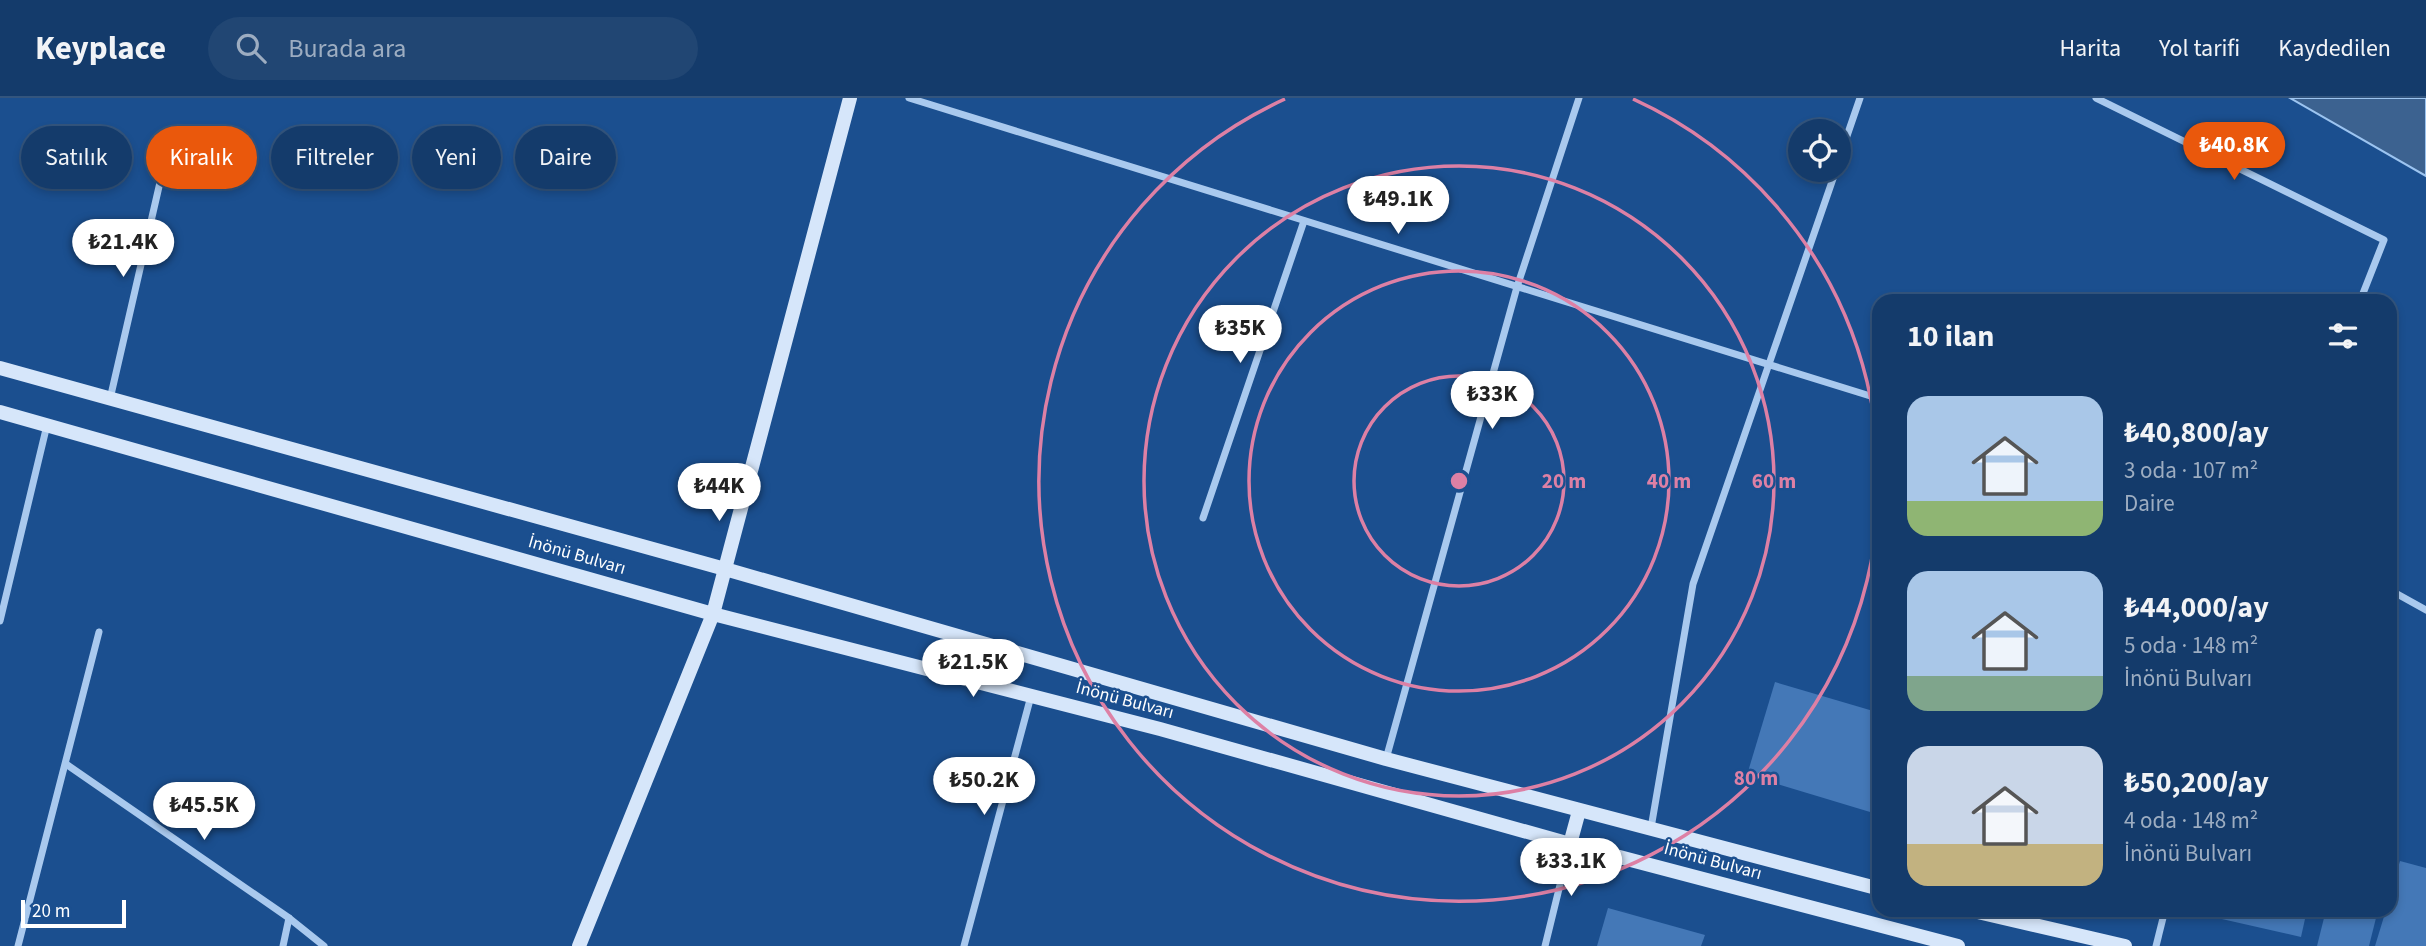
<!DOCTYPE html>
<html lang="tr">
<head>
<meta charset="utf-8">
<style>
	body { margin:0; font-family:"Source Sans 3",sans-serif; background:#214673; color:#f1f3f6; height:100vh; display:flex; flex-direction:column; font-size:26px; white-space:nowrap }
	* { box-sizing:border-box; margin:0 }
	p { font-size:23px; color:#9dadc1 }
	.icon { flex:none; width:38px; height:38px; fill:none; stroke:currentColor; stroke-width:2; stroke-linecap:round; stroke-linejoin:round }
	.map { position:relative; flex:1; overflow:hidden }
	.details { position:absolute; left:1872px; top:196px; width:525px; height:623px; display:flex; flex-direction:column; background:#143b6b; border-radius:21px; box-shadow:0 4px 10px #0003,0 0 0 2px #33557e }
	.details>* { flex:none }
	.top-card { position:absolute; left:21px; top:28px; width:665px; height:63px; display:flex; gap:14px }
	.tools { position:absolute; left:1788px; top:21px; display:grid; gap:14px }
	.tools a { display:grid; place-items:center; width:63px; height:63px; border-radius:50%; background:#143b6b; box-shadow:0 4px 10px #0003,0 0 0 2px #33557e; font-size:35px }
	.scale { position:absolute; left:21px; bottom:18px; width:105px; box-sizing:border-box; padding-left:7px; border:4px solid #fff; border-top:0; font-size:19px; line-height:24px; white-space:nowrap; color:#fff; -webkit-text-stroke:5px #1b4f8f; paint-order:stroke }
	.price { position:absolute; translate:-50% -60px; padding:0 16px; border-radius:24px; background:#fff; color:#222; font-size:23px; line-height:46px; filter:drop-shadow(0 2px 4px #0008) }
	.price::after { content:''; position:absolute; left:50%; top:42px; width:21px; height:16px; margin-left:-10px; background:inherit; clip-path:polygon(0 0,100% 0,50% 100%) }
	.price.on { background:#ea580c; color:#fff }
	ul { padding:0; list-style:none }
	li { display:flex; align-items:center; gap:21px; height:175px; padding:0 35px }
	li span { display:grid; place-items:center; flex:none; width:196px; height:140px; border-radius:21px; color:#555 }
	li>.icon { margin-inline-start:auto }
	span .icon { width:84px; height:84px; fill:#fffc; stroke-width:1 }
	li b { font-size:30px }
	h2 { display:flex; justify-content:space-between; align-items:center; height:84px; padding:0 35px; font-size:30px }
	.tag { padding:0 24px; border-radius:32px; background:#143b6b; box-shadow:0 4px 10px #0003,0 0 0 2px #33557e; font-size:24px; line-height:63px }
	.tag.on { background:#ea580c; color:#fff }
	header { display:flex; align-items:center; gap:42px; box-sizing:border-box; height:98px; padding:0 35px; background:#143b6b; border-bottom:2px solid #33557e }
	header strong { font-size:33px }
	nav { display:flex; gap:38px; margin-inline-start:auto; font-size:24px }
	.search { width:490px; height:63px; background:#214673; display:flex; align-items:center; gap:18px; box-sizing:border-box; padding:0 24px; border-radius:38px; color:#9dadc1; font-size:26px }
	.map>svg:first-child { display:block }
</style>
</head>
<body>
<header>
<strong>Keyplace</strong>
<div class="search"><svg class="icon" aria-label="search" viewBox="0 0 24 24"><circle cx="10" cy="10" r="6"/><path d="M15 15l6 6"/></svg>Burada ara</div>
<nav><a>Harita</a><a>Yol tarifi</a><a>Kaydedilen</a></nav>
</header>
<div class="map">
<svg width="2426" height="848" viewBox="0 0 2426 848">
	<rect width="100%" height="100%" fill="#1b4f8f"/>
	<path fill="#3c6290" stroke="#9cc4f0" stroke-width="2" d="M2290 0H2426V78Z"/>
	<g fill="#4478b7">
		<path d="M1775 584 1880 615V717L1747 677Z"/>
		<path d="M2400 763 2426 770V848H2375L2386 812H2390V796Z"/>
		<path d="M1608 810 1705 837 1701 848H1597Z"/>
		<path d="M2214 812H2307L2301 839 2213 819Z"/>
		<path d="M2326 812H2378L2369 848H2317Z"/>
	</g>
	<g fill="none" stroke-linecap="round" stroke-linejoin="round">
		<g stroke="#a9c9ee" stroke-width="7">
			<path d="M909 0 1880 301"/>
			<path d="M2096 0 2384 142 2360 203"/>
			<path d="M1839 61 1860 0"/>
			<path d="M110 301 164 67"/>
			<path d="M1203 420 1304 123"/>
			<path d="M2390 492 2426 512"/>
			<path d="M0 523 47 327"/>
			<path d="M1386 661 1517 189 1579 0"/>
			<path d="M66 666 289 820 324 848"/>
			<path d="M1651 730 1693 486 1836 72"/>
			<path d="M18 848 99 534"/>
			<path d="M283 848 289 820"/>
			<path d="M964 848 1031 598"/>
			<path d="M1545 848 1570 746"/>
			<path d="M2156 848 2165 812"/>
		</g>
		<g stroke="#d6e6fa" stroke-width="14">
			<path d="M0 270 725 471 1386 661 1880 791"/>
			<path d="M0 314 713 516 1160 631 1570 746 1958 848"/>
			<path d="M1570 746 1579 713"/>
			<path d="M1969 812 2125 848"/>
			<path d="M579 848 713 516 850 0"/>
		</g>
	</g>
	<g fill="none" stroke="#dd80a5" stroke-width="3.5">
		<circle cx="1459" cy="383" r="105"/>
		<circle cx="1459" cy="383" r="210"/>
		<circle cx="1459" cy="383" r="315"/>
		<path d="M1633 1A420 420 0 1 1 1285 1"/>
	</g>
	<g text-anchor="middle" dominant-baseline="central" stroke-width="5" stroke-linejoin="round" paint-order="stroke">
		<g font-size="18" fill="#fff" stroke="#1b4f8f">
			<text transform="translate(577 457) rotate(16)">İnönü Bulvarı</text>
			<text transform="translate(1125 602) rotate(15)">İnönü Bulvarı</text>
			<text transform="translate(1713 763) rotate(15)">İnönü Bulvarı</text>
		</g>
	</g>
	<circle cx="1459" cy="383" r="10" fill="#dd80a5" stroke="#1b4f8f" stroke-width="3.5"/>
	<g font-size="21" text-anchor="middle" font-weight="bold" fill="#dd80a5" stroke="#1b4f8f" stroke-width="5" stroke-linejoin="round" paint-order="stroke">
		<text x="1564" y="390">20 m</text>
		<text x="1669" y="390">40 m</text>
		<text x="1774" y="390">60 m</text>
		<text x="1756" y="687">80 m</text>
	</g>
</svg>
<div class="tools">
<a><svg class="icon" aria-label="locate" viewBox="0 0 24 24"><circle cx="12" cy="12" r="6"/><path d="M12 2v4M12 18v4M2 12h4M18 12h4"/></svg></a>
</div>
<div class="scale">20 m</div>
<b class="price on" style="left:2234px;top:84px">₺40.8K</b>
<b class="price" style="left:1398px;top:138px">₺49.1K</b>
<b class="price" style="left:123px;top:181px">₺21.4K</b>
<b class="price" style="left:1240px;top:267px">₺35K</b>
<b class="price" style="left:1492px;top:333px">₺33K</b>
<b class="price" style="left:719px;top:425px">₺44K</b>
<b class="price" style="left:973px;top:601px">₺21.5K</b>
<b class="price" style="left:984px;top:719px">₺50.2K</b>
<b class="price" style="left:204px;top:744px">₺45.5K</b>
<b class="price" style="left:1571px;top:800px">₺33.1K</b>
<div class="top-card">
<a class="tag">Satılık</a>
<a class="tag on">Kiralık</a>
<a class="tag">Filtreler</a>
<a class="tag">Yeni</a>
<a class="tag">Daire</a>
</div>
<section class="details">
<h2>10 ilan<svg class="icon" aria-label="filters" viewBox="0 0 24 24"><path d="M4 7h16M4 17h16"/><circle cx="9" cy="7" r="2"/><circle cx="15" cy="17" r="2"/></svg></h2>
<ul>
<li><span style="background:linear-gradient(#a9c7e8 75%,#8fb573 0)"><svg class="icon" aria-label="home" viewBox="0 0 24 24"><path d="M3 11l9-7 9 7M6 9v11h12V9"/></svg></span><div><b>₺40,800/ay</b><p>3 oda · 107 m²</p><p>Daire</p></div></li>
<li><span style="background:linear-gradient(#a9c7e8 75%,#7fa58c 0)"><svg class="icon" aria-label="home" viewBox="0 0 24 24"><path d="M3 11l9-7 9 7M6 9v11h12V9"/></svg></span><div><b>₺44,000/ay</b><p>5 oda · 148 m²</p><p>İnönü Bulvarı</p></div></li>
<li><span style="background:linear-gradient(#c9d6e8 70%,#c2b280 0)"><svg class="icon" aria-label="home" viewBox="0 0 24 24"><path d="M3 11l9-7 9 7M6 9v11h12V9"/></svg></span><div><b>₺50,200/ay</b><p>4 oda · 148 m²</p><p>İnönü Bulvarı</p></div></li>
</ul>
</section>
</div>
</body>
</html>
